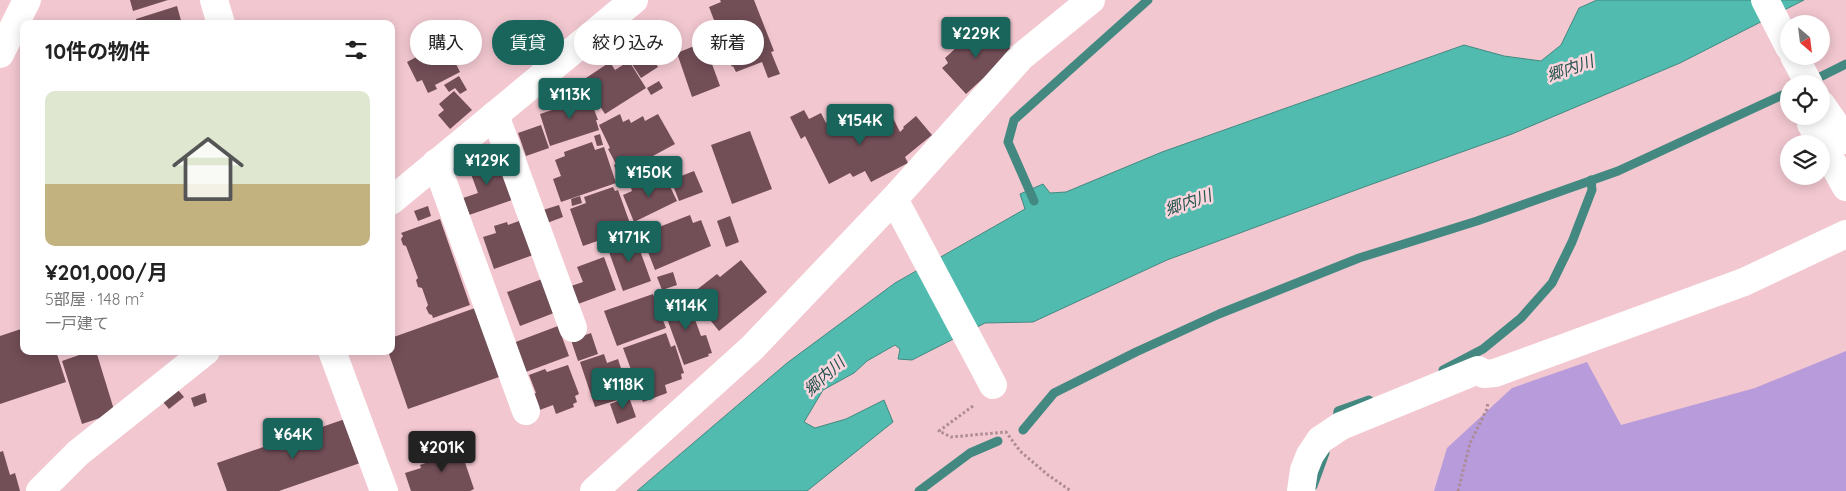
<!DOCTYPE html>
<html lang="ja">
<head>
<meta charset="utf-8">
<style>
	body { margin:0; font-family:Quicksand,"Noto Sans JP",sans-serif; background:#f2f2f2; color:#222; height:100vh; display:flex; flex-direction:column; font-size:19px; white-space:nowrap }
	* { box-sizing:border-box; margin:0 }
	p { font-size:16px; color:#767676 }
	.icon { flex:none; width:28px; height:28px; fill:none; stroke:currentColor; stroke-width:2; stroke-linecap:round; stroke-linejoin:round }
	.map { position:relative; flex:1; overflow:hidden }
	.side { position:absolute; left:20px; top:20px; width:375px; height:335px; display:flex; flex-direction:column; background:#fff; border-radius:10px; box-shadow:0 2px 12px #0003 }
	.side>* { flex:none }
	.guide { position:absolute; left:410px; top:20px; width:475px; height:45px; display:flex; gap:10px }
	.needle { width:32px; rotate:152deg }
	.fabs { position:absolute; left:1780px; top:15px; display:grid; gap:10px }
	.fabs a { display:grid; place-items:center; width:50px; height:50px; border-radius:50%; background:#fff; box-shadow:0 2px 12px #0003; font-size:25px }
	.price { position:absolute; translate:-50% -42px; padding:0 11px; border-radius:5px; background:#19645b; color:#fff; font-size:16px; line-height:32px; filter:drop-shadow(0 1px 2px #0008) }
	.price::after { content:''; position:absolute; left:50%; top:30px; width:15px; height:11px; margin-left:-8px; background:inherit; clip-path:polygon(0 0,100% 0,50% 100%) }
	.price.on { background:#222; color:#fff }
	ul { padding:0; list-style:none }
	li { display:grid; align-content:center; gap:10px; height:265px; padding:0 25px }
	li span { display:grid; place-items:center; height:155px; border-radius:10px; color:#555 }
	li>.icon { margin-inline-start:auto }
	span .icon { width:90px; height:90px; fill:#fffc; stroke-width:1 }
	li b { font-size:21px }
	h2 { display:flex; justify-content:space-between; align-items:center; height:60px; padding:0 25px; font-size:21px }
	.chip { padding:0 18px; border-radius:22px; background:#fff; box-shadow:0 2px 12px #0003; font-size:18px; line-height:45px }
	.chip.on { background:#19645b; color:#fff }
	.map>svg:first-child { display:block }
</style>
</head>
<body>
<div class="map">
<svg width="1846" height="491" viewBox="0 0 1846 491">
	<rect width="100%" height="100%" fill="#f2c7d0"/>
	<path fill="#b79bda" d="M1846 351V491H1434L1447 448 1512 388 1587 362 1621 425 1755 388Z"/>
	<path fill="#50bbae" stroke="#438981" d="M1597 0H1804L1680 63 1512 134 1364 187 1167 260 1033 322 985 323 912 360 898 359 900 349 895 345 867 361 854 373 823 390 804 422 815 428 846 419 884 400 893 422 807 491H637L787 363 895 283 1025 209 1020 194 1043 184 1050 193 1066 192 1162 152 1464 45 1504 56 1541 61 1561 45 1579 8Z"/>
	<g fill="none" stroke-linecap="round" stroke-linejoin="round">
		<g stroke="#438981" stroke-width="9">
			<path d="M1810 82 1846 64"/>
			<path d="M1034 201 1008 142 1014 120 1148 0"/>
			<path d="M1443 370 1483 349 1521 318 1552 283 1572 242 1592 190 1591 180"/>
			<path d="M1337 419 1338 411 1369 400"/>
			<path d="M1023 430 1054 393 1136 352 1219 314 1359 258 1477 221 1618 171 1789 92"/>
			<path d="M1313 486 1325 453"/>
			<path d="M919 491 970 453 998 441"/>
		</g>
	</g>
	<g fill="#724e57">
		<path d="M130 0H168L133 11Z"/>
		<path d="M720 0H754L774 51 771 52 780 74 768 78 762 62 736 72 733 66 732 67 709 7 721 2Z"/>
		<path d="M177 6 182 24H137L136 19Z"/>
		<path d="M989 26 1013 51 966 94 942 68 948 63 945 58 957 47 959 49 980 28 984 32Z"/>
		<path d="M445 42 460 72 435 85 437 89 428 93 422 80 417 82 407 62Z"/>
		<path d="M704 42 720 86 692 97 677 53Z"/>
		<path d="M645 47 658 67 641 78 628 58Z"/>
		<path d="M629 61 646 88 605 114 583 80 610 62 615 70Z"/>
		<path d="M459 76 467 90 460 94 455 88 449 92 444 85Z"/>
		<path d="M659 81 663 88 651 95 647 88Z"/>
		<path d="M454 91 472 110 450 129 438 115 444 110 439 104Z"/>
		<path d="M588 93 598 120H596L599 130 550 146 540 114 555 109 554 104Z"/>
		<path d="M804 110 809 119 821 113 826 123 829 121 836 136 853 127 855 132 891 114 900 132 904 128 903 127 916 116 932 135 905 157 908 163 871 182 865 171 853 177 850 173 829 184 805 136 801 139 790 117Z"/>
		<path d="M620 114 623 122 629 119 631 123 643 116 645 121 658 114 675 144 629 169 632 175 620 181 614 165 616 164 608 149 610 148 599 125Z"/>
		<path d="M541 125 549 148 526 156 518 133Z"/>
		<path d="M750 131 772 189 732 204 711 145Z"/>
		<path d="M600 134 603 145 597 146 594 136Z"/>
		<path d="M592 142 595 150 604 147 616 183 561 202 553 179 561 176 555 160 565 156 564 152Z"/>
		<path d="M496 156 512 200 469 215 463 198 478 193 468 166Z"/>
		<path d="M694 171 703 192 679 201 671 180Z"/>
		<path d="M664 174 677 201 634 222 623 195 632 191 631 188Z"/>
		<path d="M613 187 615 191 618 190 632 229 583 246 570 209 586 203 584 197Z"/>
		<path d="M580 196 582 203 572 206 571 199Z"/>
		<path d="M559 205 563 217 547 223 543 210Z"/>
		<path d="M428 206 431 216 418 221 414 211Z"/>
		<path d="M690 215 693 223 701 220 711 246 655 270 641 234Z"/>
		<path d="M730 216 739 242 726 247 717 221Z"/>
		<path d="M440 219 470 305 433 318 432 315 429 314 426 308 428 305 422 288 418 287 416 280 418 278 406 246 403 245 401 239 403 236 401 233Z"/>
		<path d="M519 221 533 255 494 269 483 237 496 233 494 226 507 222 508 225Z"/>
		<path d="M634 234 651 281 623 291 609 252 617 249 614 241Z"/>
		<path d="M604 257 616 290 578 304 571 286 583 282 577 267Z"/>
		<path d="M741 260 767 292 719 331 690 295 717 274 720 277Z"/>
		<path d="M673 272 677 285 662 290 657 277Z"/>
		<path d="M542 279 554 313 520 326 507 292Z"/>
		<path d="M653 294 666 328 617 346 604 311Z"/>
		<path d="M684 297 685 301 688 300 701 336 706 335 712 353 708 354 709 356 684 365 662 305Z"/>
		<path d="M475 308 499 377 408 409 388 351H391V338Z"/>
		<path d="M558 326 569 356 515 376 513 343Z"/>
		<path d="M24 328V351H56L66 382 0 404V336Z"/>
		<path d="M591 333 598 354 578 361 571 340Z"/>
		<path d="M666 333 671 347 675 345 684 373 681 374 682 379 665 385 667 393 643 402 623 348Z"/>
		<path d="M96 351 115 413 82 424 62 361 82 354 83 355Z"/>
		<path d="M604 354 607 363 618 359 630 396 595 407 580 362Z"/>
		<path d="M568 365 579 394 575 396 577 402 573 404 574 407 556 414 553 405 537 411 531 395 536 393 529 375 545 369 547 372Z"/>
		<path d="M178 390 184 397 169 409 163 402Z"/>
		<path d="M205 393 207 402 194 407 191 398Z"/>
		<path d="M629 397 636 417 617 424 610 404Z"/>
		<path d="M348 418 363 462 279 491H227L217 463Z"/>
		<path d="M458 442 474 489 470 491H411L405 473 421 468 420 465 442 457 439 449Z"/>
		<path d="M3 451 10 475 15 473 20 491H0V452Z"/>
	</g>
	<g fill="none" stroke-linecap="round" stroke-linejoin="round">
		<g stroke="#ad8b93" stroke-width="3" stroke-dasharray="2.5 2.5" stroke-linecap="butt">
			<path d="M973 406 939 431 951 437 1006 432 1020 451 1048 475 1071 491"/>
			<path d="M1458 491 1470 443 1487 409 1488 402"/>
		</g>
		<g stroke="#fff" stroke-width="28">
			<path d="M214 0 221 24"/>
			<path d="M1765 0 1789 47"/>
			<path d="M1794 56 1809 84"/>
			<path d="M1821 104 1846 140"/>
			<path d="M495 115 573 328"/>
			<path d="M1812 116 1811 124 1846 187"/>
			<path d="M436 163 526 411"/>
			<path d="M894 199 993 385"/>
			<path d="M391 201 634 0"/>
			<path d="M332 351 384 491"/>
			<path d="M40 491 78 453 206 351"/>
			<path d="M594 491 752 348 894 199 1021 57 1091 0"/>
			<path d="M1301 491 1304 470 1310 455 1320 440 1341 426 1478 370 1484 374 1495 373 1744 282 1846 234"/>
		</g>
		<path stroke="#fff" stroke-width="28" d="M0 54 27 0"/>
	</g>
	<g text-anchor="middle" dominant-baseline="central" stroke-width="5" stroke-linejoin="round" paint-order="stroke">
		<g font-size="16" font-style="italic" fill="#24534d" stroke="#f9d6de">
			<text transform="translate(1570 68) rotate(-19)">郷内川</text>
			<text transform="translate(1188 202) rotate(-19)">郷内川</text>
			<text transform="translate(824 376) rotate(-43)">郷内川</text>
		</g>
	</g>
</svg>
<div class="fabs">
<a><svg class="needle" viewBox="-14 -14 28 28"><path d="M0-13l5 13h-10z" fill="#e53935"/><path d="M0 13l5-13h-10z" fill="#767676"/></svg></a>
<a><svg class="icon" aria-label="locate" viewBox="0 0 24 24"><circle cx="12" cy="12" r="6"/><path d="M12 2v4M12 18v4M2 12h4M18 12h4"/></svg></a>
<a><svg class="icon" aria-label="layers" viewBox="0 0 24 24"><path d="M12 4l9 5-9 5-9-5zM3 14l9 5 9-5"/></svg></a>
</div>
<b class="price" style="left:976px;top:59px">¥229K</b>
<b class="price" style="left:570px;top:120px">¥113K</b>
<b class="price" style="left:860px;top:146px">¥154K</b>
<b class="price" style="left:487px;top:186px">¥129K</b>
<b class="price" style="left:649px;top:198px">¥150K</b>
<b class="price" style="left:629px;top:263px">¥171K</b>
<b class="price" style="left:686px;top:331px">¥114K</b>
<b class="price" style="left:623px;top:410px">¥118K</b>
<b class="price" style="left:293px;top:460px">¥64K</b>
<b class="price on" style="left:442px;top:473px">¥201K</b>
<div class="guide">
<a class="chip">購入</a>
<a class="chip on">賃貸</a>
<a class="chip">絞り込み</a>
<a class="chip">新着</a>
</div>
<section class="side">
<h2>10件の物件<svg class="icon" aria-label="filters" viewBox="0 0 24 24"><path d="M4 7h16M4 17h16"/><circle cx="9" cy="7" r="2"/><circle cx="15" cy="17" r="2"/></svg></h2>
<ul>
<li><span style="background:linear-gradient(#dfe7d0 60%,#c2b280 0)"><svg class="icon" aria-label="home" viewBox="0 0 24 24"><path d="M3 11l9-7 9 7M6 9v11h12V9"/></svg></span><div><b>¥201,000/月</b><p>5部屋 · 148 m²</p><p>一戸建て</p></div></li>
</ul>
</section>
</div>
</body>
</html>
